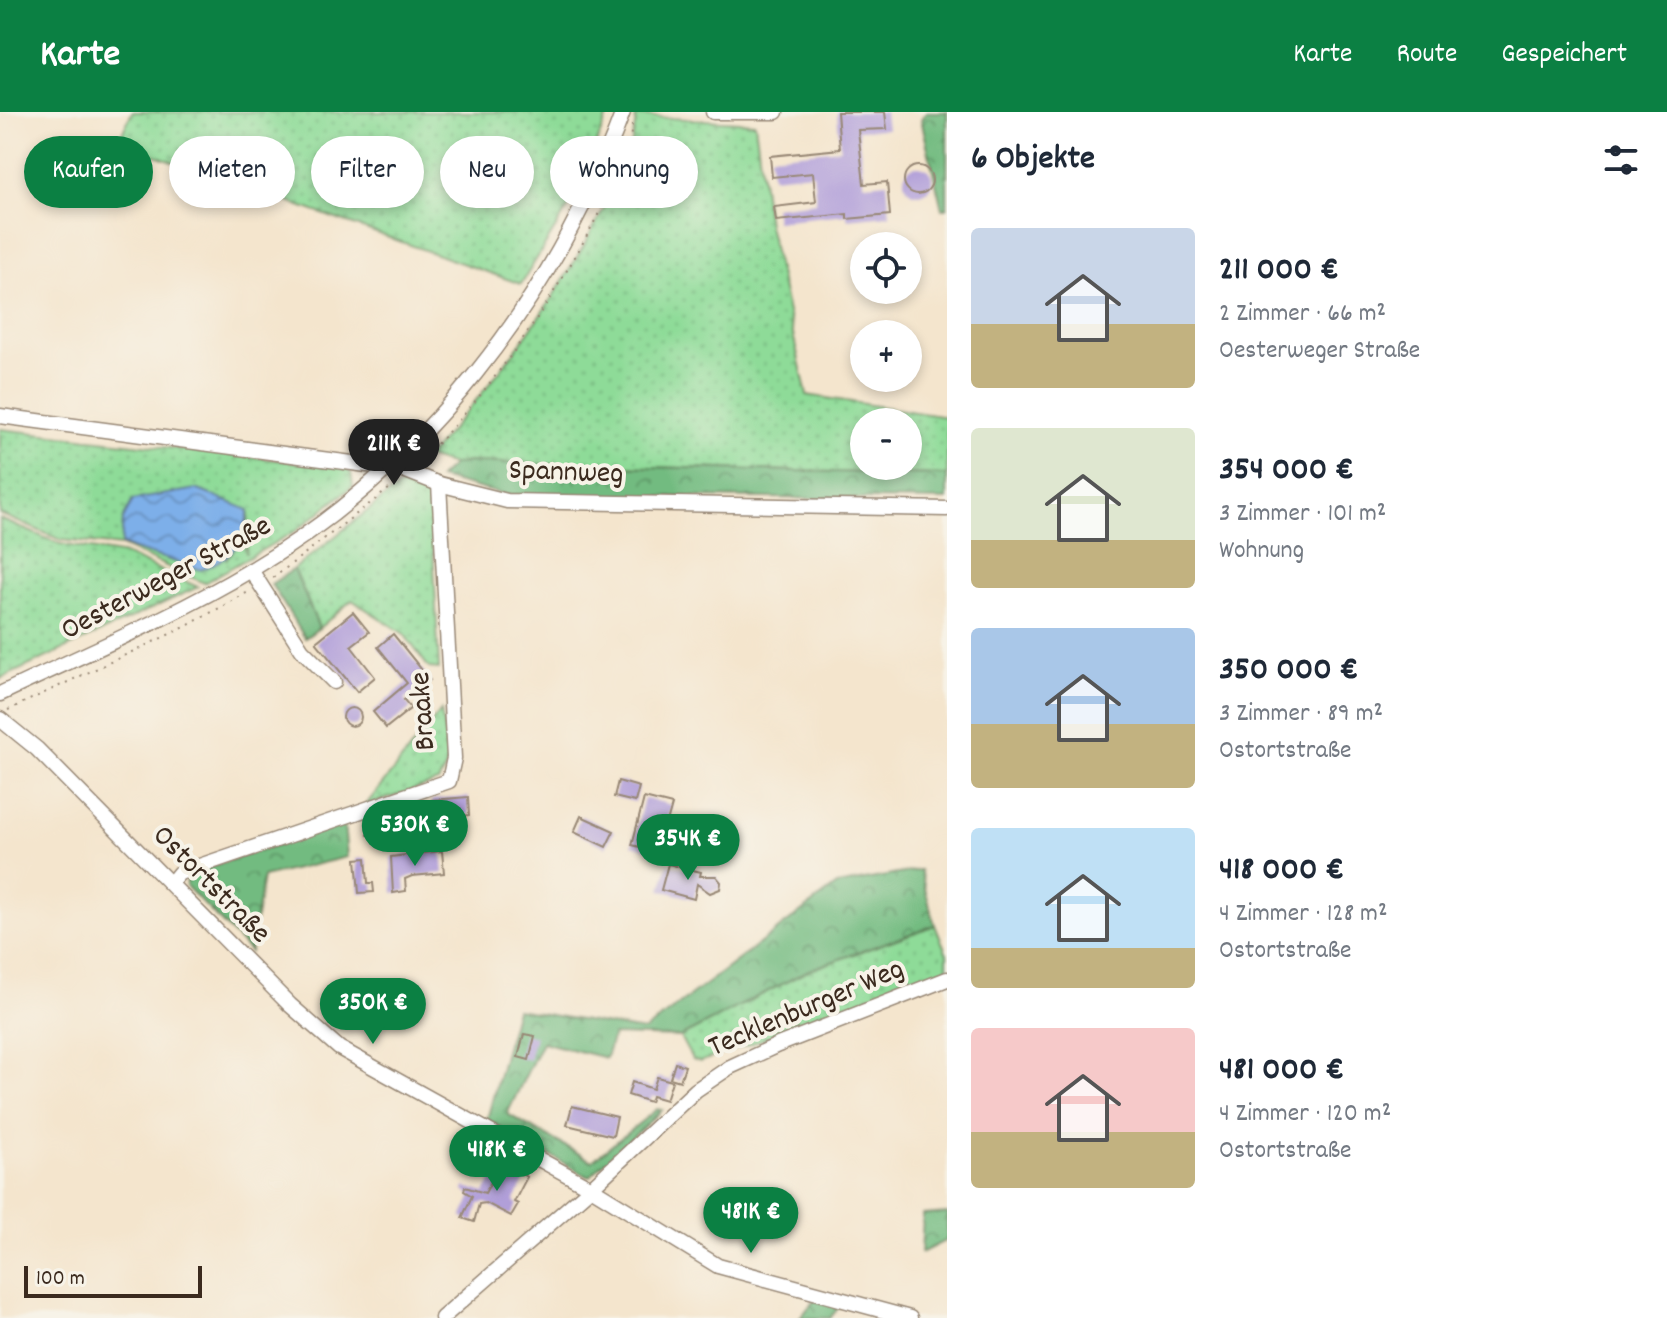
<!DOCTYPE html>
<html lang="de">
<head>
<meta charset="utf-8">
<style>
	body { margin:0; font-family:Dekko,sans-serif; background:#f2f2f3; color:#1f2937; height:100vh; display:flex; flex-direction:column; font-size:30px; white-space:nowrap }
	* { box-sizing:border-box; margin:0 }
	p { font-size:26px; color:#747a83 }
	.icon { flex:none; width:44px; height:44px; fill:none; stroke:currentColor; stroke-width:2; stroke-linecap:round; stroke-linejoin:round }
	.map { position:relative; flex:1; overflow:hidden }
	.panel { display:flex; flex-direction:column; background:#fff; width:720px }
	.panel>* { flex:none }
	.hud { position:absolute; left:24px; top:24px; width:760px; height:72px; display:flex; gap:16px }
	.fabs { position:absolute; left:850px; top:120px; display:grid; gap:16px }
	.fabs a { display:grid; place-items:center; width:72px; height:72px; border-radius:50%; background:#fff; box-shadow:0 4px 12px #0003; font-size:40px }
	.scale { position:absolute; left:24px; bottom:20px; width:178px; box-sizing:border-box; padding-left:8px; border:4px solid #3b2a1e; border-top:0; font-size:22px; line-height:28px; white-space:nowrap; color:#3b2a1e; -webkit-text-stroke:6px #f7f3e8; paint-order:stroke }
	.price { position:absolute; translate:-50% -68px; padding:0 18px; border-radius:28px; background:#0b8043; color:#fff; font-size:26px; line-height:52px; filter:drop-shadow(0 2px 4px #0008) }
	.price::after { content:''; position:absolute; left:50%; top:48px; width:24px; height:18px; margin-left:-12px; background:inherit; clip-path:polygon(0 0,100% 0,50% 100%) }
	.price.active { background:#222; color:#fff }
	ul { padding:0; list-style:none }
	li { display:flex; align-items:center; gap:24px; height:200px; padding:0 24px }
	li span { display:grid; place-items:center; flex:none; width:224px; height:160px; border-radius:8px; color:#555 }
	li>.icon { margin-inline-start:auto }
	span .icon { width:96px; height:96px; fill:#fffc; stroke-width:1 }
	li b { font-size:34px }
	h2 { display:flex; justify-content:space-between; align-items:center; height:96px; padding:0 24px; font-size:34px }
	.pill { padding:0 28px; border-radius:36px; background:#fff; box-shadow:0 4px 12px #0003; font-size:28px; line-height:72px }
	.pill.active { background:#0b8043; color:#fff }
	header { display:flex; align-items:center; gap:48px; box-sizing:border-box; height:112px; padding:0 40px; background:#0b8043; color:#fff }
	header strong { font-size:38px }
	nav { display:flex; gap:44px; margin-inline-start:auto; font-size:28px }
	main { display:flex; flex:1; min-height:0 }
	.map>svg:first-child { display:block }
</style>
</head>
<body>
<header>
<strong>Karte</strong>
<nav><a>Karte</a><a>Route</a><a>Gespeichert</a></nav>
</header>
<main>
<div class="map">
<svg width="947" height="1206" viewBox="0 0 947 1206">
	<defs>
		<pattern id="grass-dots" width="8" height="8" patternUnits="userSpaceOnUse" patternTransform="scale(2)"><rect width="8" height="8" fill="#8edb98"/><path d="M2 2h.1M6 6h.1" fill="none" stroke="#7bbc83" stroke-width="1.8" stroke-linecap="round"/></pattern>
		<pattern id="forest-crowns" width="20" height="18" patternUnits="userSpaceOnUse" patternTransform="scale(2)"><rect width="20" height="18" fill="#72bb80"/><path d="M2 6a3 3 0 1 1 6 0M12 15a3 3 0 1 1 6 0" fill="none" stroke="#5f9868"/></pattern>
		<pattern id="water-waves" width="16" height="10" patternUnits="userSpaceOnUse" patternTransform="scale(2)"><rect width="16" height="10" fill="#7dafe9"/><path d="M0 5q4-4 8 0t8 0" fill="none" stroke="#688fbc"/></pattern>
	</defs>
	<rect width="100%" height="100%" fill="#f7f3e8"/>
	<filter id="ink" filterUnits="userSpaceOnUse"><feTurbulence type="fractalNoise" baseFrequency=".0125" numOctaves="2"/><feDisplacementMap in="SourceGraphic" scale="16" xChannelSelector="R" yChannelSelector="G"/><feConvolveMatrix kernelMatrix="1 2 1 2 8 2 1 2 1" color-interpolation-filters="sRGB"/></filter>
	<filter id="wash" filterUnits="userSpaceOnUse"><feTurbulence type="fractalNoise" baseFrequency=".006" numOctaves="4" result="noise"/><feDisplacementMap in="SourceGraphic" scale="32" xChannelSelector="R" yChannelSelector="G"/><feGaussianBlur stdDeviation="1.8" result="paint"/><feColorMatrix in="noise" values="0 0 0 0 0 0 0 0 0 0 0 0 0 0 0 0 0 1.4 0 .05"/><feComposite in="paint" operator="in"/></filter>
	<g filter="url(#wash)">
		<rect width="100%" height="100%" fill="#f4e5cd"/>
		<g fill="url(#grass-dots)" stroke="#64825b" stroke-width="2" fill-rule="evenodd">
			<path d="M132 0H609L576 83 521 172 118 30Z"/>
			<path d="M636 4 755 11 768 113 807 283 947 305V363L468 350 453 353 427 345C494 271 552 195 599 106 616 74 634 41 636 4ZM864 310H908V354H864Z"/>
			<path d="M0 317 340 355 351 360 353 374 297 418 204 471 121 434 61 428 0 402ZM249 398 246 442 244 425 226 448Z"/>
			<path d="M405 369 425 375 431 392 439 557 429 556 404 522 352 488 319 516 294 457Z"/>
			<path d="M0 407 60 432 126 443 198 475 0 567Z"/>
			<path d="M441 599 449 649 438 670 365 694Z"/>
			<path d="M935 813 947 842V861L700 950 692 947 680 925 809 858Z"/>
		</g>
		<g fill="url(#forest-crowns)" stroke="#56724f" stroke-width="2">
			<path d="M926 0H947V96L942 97 921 7Z"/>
			<path d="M468 350 947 363V388L506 383 439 366 453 353Z"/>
			<path d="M294 457 319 516 305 526 271 472Z"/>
			<path d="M344 711 347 745 263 765 250 840 186 774 188 762Z"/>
			<path d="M920 758 935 813 809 858 680 925 613 923 606 946 542 930 507 1002 592 1049 657 997 662 998 589 1065 487 1008 516 897 644 919 837 773Z"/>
			<path d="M947 1101V1128L921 1141 923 1103Z"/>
			<path d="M817 1185 841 1193 830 1206H800Z"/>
		</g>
		<path fill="url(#water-waves)" stroke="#5c6c84" stroke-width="2" d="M196 377 249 398C242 434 234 444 201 458L121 433 123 407 133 388Z"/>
		<g id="blocks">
			<g fill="#b19fd9">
				<path d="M837 0H885L887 17 858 18 864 72 887 70 890 103 847 107V102L776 109 774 95 816 90 813 61 772 65 770 44 840 37Z"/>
				<circle cx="918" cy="68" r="14"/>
				<path d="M353 500 369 520 351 534 375 565 357 580 316 530Z"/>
				<path d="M393 522 430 568 404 588 411 596 386 616 373 600 407 571 378 535Z"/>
				<circle cx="352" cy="605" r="9"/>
				<path d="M618 669 639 675 635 690 614 685Z"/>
				<path d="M468 685 469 703 433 706 432 688Z"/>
				<path d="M644 686 672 693 664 721 677 724 672 743 632 733Z"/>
				<path d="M409 703 410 719 368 723 366 708Z"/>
				<path d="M581 704 614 719 606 735 574 720Z"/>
				<path d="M442 739 444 761 412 764 405 767 406 779 393 781 391 745Z"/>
				<path d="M366 746 368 771H373L374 780 359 781 356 747Z"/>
				<path d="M668 752 701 760 700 764H716L721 770 720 777 710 781 697 772 694 787 661 778Z"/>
				<path d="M524 922 535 924 529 948 518 945Z"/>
				<path d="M675 951 685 954 680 969 670 966Z"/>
				<path d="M657 965 672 969 666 988 652 984 650 990 628 983 632 970 653 977Z"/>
				<path d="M572 994 617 1005 613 1024 567 1013Z"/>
				<path d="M501 1051 527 1065 514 1090 518 1092 511 1104 486 1091 479 1092 474 1110 462 1106 472 1084 464 1079 465 1075 485 1081Z"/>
			</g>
		</g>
	</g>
	<g filter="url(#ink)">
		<use href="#blocks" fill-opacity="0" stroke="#988876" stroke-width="2"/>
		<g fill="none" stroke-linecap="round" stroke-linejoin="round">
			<g stroke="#988876" stroke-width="17">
				<g id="minor">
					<path d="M713 0H776"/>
					<path d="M0 304 367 353H391L439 372 507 389 947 397"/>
					<path d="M251 458 302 538 334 570"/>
					<path d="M0 582C84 542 171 506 251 458 425 355 553 188 623 0"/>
					<path d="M0 607 37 637 290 893 339 936 591 1076 718 1154 910 1206"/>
					<path d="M171 771 179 761 449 669 454 646 439 372"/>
					<path d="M442 1206 591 1076 696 978 730 955 778 933 947 867"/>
				</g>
			</g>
			<g stroke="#988876" stroke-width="2" stroke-dasharray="2 6" stroke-linecap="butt">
				<path d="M420 349C492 279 550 193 597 105 611 77 629 45 632 13"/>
				<path d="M273 466 398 370"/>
				<path d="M8 598 185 515 250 479"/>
			</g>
			<use href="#minor" stroke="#fff" stroke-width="14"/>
		</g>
	</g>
	<g text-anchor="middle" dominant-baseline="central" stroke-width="8" stroke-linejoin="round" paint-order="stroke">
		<g font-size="30" fill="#3b2a1e" stroke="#f7f3e8">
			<text transform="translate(566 362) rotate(2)">Spannweg</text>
			<text transform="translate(167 468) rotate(-28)">Oesterweger Straße</text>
			<text transform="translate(425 599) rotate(-94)">Braake</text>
			<text transform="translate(210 774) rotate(45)">Ostortstraße</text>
			<text transform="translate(807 898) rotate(-23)">Tecklenburger Weg</text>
		</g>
	</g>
</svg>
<div class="fabs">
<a><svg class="icon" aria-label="locate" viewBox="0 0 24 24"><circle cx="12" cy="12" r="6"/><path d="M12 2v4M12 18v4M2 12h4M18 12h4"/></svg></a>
<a>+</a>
<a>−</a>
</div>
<div class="scale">100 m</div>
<b class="price active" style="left:394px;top:375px">211K €</b>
<b class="price" style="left:415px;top:756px">530K €</b>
<b class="price" style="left:688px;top:770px">354K €</b>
<b class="price" style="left:373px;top:934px">350K €</b>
<b class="price" style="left:497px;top:1081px">418K €</b>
<b class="price" style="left:751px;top:1143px">481K €</b>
<div class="hud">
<a class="pill active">Kaufen</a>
<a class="pill">Mieten</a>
<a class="pill">Filter</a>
<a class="pill">Neu</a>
<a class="pill">Wohnung</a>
</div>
</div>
<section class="panel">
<h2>6 Objekte<svg class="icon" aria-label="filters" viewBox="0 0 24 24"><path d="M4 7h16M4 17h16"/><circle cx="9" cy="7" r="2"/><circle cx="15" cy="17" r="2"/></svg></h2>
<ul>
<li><span style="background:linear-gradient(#c9d6e8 60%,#c2b280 0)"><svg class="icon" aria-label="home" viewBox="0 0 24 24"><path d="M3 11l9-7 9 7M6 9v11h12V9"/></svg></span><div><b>211 000 €</b><p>2 Zimmer · 66 m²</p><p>Oesterweger Straße</p></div></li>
<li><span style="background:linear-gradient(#dfe7d0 70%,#c2b280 0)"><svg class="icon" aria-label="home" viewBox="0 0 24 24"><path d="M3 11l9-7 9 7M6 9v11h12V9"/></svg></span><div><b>354 000 €</b><p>3 Zimmer · 101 m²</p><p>Wohnung</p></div></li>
<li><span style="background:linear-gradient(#a9c7e8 60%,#c2b280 0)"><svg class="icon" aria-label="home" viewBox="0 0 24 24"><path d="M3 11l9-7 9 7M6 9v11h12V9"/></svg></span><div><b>350 000 €</b><p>3 Zimmer · 89 m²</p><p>Ostortstraße</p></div></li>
<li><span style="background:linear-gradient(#bfe0f5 75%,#c2b280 0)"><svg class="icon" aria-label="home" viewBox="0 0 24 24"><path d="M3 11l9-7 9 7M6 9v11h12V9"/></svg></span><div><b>418 000 €</b><p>4 Zimmer · 128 m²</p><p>Ostortstraße</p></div></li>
<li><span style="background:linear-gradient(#f6c9c9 65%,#c2b280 0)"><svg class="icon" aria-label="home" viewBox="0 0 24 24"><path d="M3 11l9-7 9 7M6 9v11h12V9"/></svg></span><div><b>481 000 €</b><p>4 Zimmer · 120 m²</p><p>Ostortstraße</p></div></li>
</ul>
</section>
</main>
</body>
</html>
